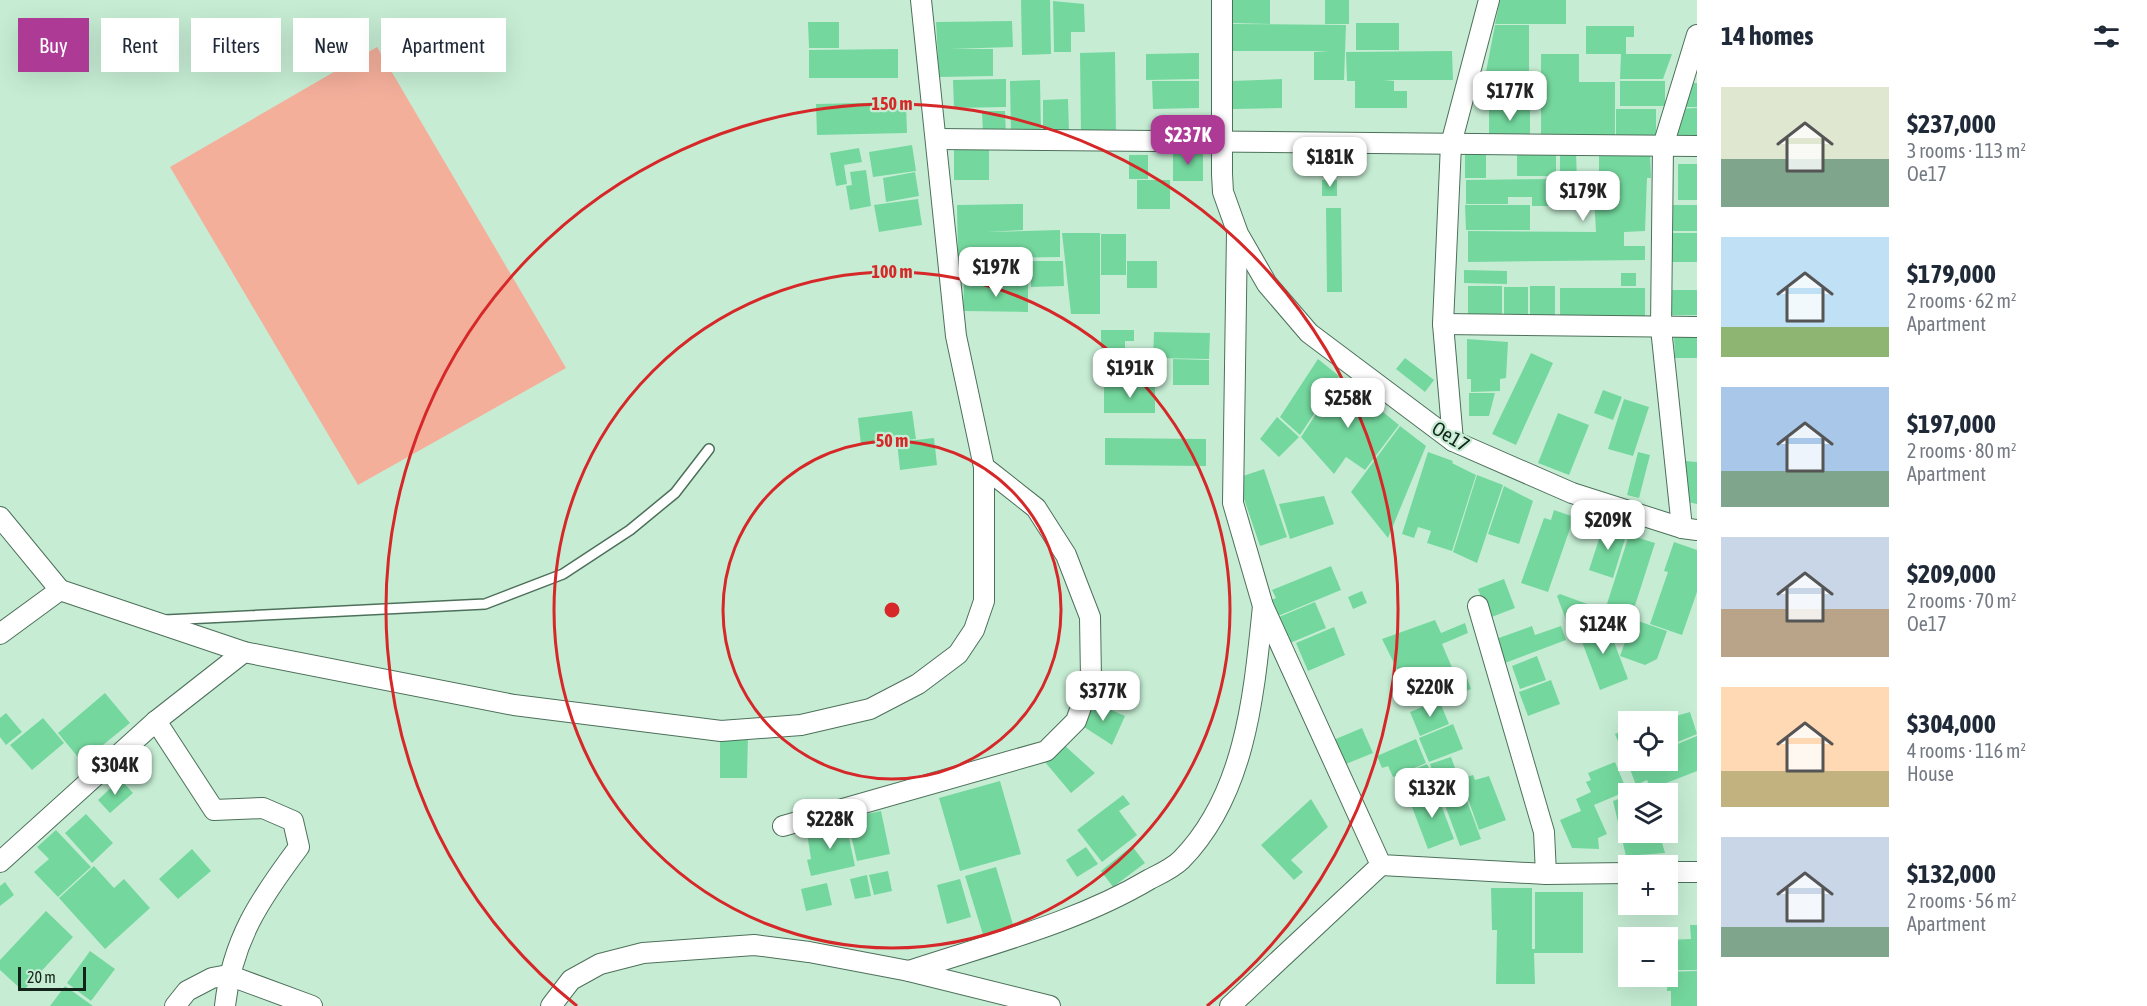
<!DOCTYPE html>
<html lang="en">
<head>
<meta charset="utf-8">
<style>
	body { margin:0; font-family:"Asap Condensed",sans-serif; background:#f6f6f7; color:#1f2937; height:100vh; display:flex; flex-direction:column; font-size:22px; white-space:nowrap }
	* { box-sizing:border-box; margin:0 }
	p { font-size:20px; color:#747a83 }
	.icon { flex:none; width:33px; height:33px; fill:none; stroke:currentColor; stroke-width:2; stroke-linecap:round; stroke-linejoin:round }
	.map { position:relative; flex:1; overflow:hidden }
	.sheet { display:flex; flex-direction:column; background:#fff; width:450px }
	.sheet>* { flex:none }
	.banner { position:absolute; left:18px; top:18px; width:570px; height:54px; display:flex; gap:12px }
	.buttons { position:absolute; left:1618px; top:711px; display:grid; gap:12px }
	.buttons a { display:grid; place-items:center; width:60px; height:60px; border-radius:0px; background:#fff; box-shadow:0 6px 24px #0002; font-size:30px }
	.scale { position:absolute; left:18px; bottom:15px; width:68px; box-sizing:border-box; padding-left:6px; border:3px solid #142319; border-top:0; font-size:16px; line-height:21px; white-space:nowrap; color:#142319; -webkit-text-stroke:4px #c6edd4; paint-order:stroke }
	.price { position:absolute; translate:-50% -51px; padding:0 14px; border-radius:12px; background:#fff; color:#222; font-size:20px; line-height:39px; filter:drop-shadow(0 2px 3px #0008) }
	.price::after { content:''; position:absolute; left:50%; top:36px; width:18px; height:14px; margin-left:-9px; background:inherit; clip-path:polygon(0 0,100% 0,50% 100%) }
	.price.current { background:#ad3b96; color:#fff }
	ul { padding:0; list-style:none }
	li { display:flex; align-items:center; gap:18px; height:150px; padding:0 24px }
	li span { display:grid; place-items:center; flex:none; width:168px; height:120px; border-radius:0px; color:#555 }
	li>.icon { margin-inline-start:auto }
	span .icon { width:72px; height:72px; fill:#fffc; stroke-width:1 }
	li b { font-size:26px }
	h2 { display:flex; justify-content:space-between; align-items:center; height:72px; padding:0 24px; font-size:26px }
	.pill { padding:0 21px; border-radius:0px; background:#fff; box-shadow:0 6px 24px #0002; font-size:21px; line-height:54px }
	.pill.current { background:#ad3b96; color:#fff }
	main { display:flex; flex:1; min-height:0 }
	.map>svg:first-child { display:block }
</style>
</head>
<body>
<main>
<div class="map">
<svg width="1697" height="1006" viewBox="0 0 1697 1006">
	<rect width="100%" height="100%" fill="#c6edd4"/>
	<path fill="#f4af9b" d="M377 47 566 368 358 485 170 167Z"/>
	<g fill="#74d89e">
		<path d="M1021 0H1050L1051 54 1022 55Z"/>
		<path d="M1231 0H1270V24L1231 23Z"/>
		<rect x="1325" y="0" width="24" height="24"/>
		<path d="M1500 0H1566V24H1495Z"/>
		<path d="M1053 1 1084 4 1085 32H1071V52H1054Z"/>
		<path d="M1012 21 1013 47 950 49H993V76L939 77 936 22Z"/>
		<path d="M808 22H839V48H809Z"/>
		<rect x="1356" y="23" width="43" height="27"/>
		<path d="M1231 24 1346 25 1344 80H1314V52L1329 51H1231Z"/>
		<path d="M1495 25H1529V78L1485 77Z"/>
		<path d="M1586 26H1634V37H1626V54H1672L1663 79H1620L1621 54H1586Z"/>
		<path d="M898 49V78H809V50Z"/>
		<path d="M1452 51 1453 80H1384L1394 81V91H1407V108H1355V81H1347L1346 52Z"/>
		<path d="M1115 52 1116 134 1081 135 1080 53Z"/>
		<path d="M1199 53V79L1146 80V54Z"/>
		<path d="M1541 54H1579V82H1615V135H1541Z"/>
		<path d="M1006 79V107L954 108 953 80Z"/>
		<path d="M1282 79V108L1233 109 1232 81Z"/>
		<path d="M1485 79H1538V107H1480Z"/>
		<path d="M1040 80 1041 133 1011 134 1010 81Z"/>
		<path d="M1152 81H1199V108L1153 109Z"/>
		<rect x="1620" y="81" width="45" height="25"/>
		<path d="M1688 83H1697V107H1683Z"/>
		<path d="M1068 99 1069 132H1043V100Z"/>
		<path d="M906 102 907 133 817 135 816 104Z"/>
		<rect x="1489" y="108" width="41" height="27"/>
		<path d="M1697 108V135H1676L1675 109Z"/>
		<rect x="1616" y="109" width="40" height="28"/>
		<path d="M982 111H1005L1006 135H983Z"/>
		<path d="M912 145 916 171 873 177 869 152Z"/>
		<path d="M989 147V180H954V148Z"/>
		<path d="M859 148 862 162 844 165 847 184 836 186 830 153Z"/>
		<rect x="1465" y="150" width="21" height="28"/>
		<rect x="1173" y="152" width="30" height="29"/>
		<rect x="1517" y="152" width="39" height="24"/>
		<path d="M1560 153H1576L1577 180H1560Z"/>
		<path d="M1599 153H1650L1651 178H1647L1645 231 1624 232V246H1645V260L1468 262V231L1596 232 1593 179H1599Z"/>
		<rect x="1129" y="155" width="19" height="24"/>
		<rect x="1678" y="164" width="19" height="36"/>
		<path d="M866 170 871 206 850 210 846 186 852 185 850 172Z"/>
		<path d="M915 172 919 196 886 202 883 178Z"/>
		<path d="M1558 179V206H1532V197H1508V204H1466V180Z"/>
		<rect x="1137" y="180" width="33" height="29"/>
		<rect x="1322" y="180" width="15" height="16"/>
		<path d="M918 199 922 225 879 232 874 205Z"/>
		<path d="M1023 204V230L986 232 1060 230V257L958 259 957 205Z"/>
		<path d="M1465 205H1530V230H1466Z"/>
		<rect x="1671" y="205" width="26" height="26"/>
		<path d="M1326 208H1341L1342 292H1327Z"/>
		<path d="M1062 233H1100V314H1071Z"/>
		<rect x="1668" y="233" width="29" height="29"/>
		<rect x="1101" y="234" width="25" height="41"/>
		<path d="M1031 261H1063L1064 286 1031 287Z"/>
		<rect x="1127" y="261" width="30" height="27"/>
		<path d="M1464 270 1507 271V284L1464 283Z"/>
		<rect x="1621" y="273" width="15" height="13"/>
		<path d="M964 283 1028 284V312L963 311Z"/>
		<rect x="1468" y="286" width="34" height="28"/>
		<rect x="1530" y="286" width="25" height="29"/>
		<rect x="1504" y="287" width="24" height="28"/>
		<rect x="1560" y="288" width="85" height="28"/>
		<rect x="1669" y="290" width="28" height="25"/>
		<path d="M1101 330H1134V341H1125V358H1101Z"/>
		<path d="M1154 332 1210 333 1209 359 1153 358Z"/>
		<path d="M1674 336H1697V358H1675Z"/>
		<path d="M1467 339 1508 342 1506 378 1500 379V391L1471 392V379H1467Z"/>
		<path d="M1531 353 1553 363 1516 445 1492 434Z"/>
		<path d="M1405 358 1434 380 1425 392 1396 369Z"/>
		<path d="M1173 359 1209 360V385H1173Z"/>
		<path d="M1318 359 1339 376 1300 435 1280 417Z"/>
		<path d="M1340 377 1399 425 1365 470 1346 457 1334 474 1301 437Z"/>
		<rect x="1104" y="385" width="51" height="28"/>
		<path d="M1603 390 1622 397 1613 420 1594 413Z"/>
		<path d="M1469 393H1495L1489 416H1469Z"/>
		<path d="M1624 399 1649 407 1633 456 1608 449Z"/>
		<path d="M912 411 916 439 861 445 858 418Z"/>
		<path d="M1558 413 1589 425 1569 475 1538 463Z"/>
		<path d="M1277 417 1299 437 1279 457 1260 439Z"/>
		<path d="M1400 426 1426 446 1388 538 1351 492Z"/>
		<path d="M934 438 937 465 900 470 897 442Z"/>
		<path d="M1105 438 1206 439V466L1105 465Z"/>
		<path d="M1428 452 1453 461 1452 463 1476 475 1452 551 1427 543 1431 531 1418 527 1414 538 1402 534Z"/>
		<path d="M1638 452 1650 455 1639 498 1627 495Z"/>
		<path d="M1685 461 1697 462V504L1688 502Z"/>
		<path d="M1264 469 1287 537 1260 546 1237 478Z"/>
		<path d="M1477 475 1503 485 1477 563 1453 552Z"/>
		<path d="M1504 486 1533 501 1519 544 1488 534Z"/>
		<path d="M1324 496 1334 524 1290 539 1279 504Z"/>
		<path d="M1554 510 1574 517 1548 592 1521 583 1544 518 1551 520Z"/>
		<path d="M1604 524 1627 532 1613 578 1589 570Z"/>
		<path d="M1629 535 1655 543 1632 615 1606 607Z"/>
		<path d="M1674 542 1697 550V592L1682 635 1650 624 1668 572 1664 571Z"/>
		<path d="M1331 566 1341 590 1278 616 1271 600 1276 598 1272 590Z"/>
		<path d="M1504 579 1515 608 1489 618 1478 589Z"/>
		<path d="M1362 591 1367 603 1353 609 1348 597Z"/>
		<path d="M1560 594 1609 612 1569 628 1557 596Z"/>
		<path d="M1315 602 1326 628 1290 643 1279 617Z"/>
		<path d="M1612 612 1667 631 1657 659 1645 665 1620 656 1629 631 1607 624Z"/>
		<path d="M1435 620 1441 633 1465 623 1468 633 1442 644 1453 670 1407 689 1382 639Z"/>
		<path d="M1606 621 1628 679 1600 690 1578 631Z"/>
		<path d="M1532 626 1535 635 1561 626 1566 640 1505 663 1496 639Z"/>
		<path d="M1334 627 1345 655 1308 671 1296 643Z"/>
		<path d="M1537 656 1546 680 1520 689 1512 666Z"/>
		<path d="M1466 675 1471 689 1450 698 1444 684Z"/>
		<path d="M1551 680 1560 704 1528 716 1519 692Z"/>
		<path d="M105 693 130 723 82 762 58 733Z"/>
		<path d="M1439 700 1449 724 1420 736 1410 712Z"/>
		<path d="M1093 702 1125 716 1112 745 1081 725Z"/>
		<path d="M1690 712 1697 734 1668 746V722L1658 721Z"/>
		<path d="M6 713 22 732 6 745 0 737V718Z"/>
		<path d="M43 718 64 743 32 770 10 745Z"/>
		<path d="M1453 724 1463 749 1429 762 1419 738Z"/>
		<path d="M1362 728 1373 753 1341 766 1331 741Z"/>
		<path d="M1629 728V759L1626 761 1615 734Z"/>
		<path d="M720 735H748L747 778H720Z"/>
		<path d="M1697 736V771L1651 789 1647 780 1636 785 1628 764 1638 760H1668V748Z"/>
		<path d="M1416 739 1426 763 1393 777 1388 766 1382 768 1377 756Z"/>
		<path d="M1064 745 1095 773 1071 793 1045 762Z"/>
		<path d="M1451 757 1481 839 1460 846 1430 764Z"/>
		<path d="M1615 762 1627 791 1594 805 1607 834 1598 838 1599 849 1572 848 1560 820 1581 811 1576 799 1591 792 1586 782 1591 780 1588 773Z"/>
		<path d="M1427 764 1436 784 1412 795 1403 774Z"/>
		<path d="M1473 775 1475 780 1489 776 1506 820 1479 830 1461 779Z"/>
		<path d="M120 779 133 793 110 813 98 800Z"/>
		<path d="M1000 781 1021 854 960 871 939 798Z"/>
		<path d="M1647 788 1648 794H1633V793Z"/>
		<path d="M1435 789 1454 839 1428 849 1409 799Z"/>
		<path d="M1123 795 1130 804 1119 811 1137 835 1102 862 1077 830Z"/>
		<path d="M1629 795V832H1659L1665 853 1626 856 1613 801Z"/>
		<path d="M1311 799 1328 827 1291 860 1303 872 1294 880 1261 845Z"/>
		<path d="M881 811 890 854 857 861 847 818Z"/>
		<path d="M86 814 113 843 92 863 65 833Z"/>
		<path d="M846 824 855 866 811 876 807 860 811 859 807 833Z"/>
		<path d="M56 830 91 867 58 897 34 872 49 859 37 847Z"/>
		<path d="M1132 846 1145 863 1113 887 1101 871Z"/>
		<path d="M1086 847 1098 864 1077 877 1066 860Z"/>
		<path d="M192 849 211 871 178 899 159 879Z"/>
		<path d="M94 866 114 888 124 879 150 908 105 949 59 898Z"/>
		<path d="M996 867 1014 928 984 938 965 876Z"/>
		<path d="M888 871 892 891 874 895 869 875Z"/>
		<path d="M867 875 871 896 855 899 850 879Z"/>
		<path d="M960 879 971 917 947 924 937 885Z"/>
		<path d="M5 882 14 895 0 906V886Z"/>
		<path d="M827 883 832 905 806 911 801 889Z"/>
		<path d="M1491 888H1532V949H1535V892H1583V953H1534L1535 984H1496L1497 930H1492Z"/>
		<path d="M46 911 73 937 23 991 0 970V960Z"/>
		<path d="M1690 925H1697V970H1668V940L1691 939Z"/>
		<path d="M90 951 115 969 91 1001 67 983Z"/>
		<rect x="1627" y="956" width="2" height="16"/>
		<path d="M1697 971V1006H1671V991H1667L1668 972Z"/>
		<path d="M1627 976H1643V982L1627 983Z"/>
		<path d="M65 986 93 1006H50Z"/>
	</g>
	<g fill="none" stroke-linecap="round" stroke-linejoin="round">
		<g stroke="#4d705a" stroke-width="12">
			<path id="lane" d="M165 620 485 604 563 574 630 530 675 493 709 449"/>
		</g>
		<g stroke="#4d705a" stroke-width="22">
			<g id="street">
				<path d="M1222 0V174L1223 192 1237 231 1233 503 1263 606 1381 865 1546 874 1629 873"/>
				<path d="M938 139 1697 146"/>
				<path d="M1237 232 1267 284 1309 333 1453 441 1572 493 1682 528 1697 530"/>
				<path d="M1443 324 1697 327"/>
				<path d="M1453 441 1443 324 1451 144 1489 0"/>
				<path d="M0 517 60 590"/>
				<path d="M1682 528 1661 328 1663 146 1697 35"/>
				<path d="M1478 606 1544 832 1546 874"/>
				<path d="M0 634 60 590 244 652 514 705 721 731 801 725 870 709 918 684 958 654 974 630 984 601V467L956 336 921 0"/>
				<path d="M156 721 214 810 263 808 293 821 299 847C260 899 232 940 225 1006"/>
				<path d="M783 826 1046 751 1076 721 1091 679 1090 617 1066 555 1036 508 984 467"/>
				<path d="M0 862 156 721 244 652"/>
				<path d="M1668 872H1697"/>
				<path d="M909 971C990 944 1076 923 1150 879 1160 874 1173 868 1181 860 1246 794 1254 694 1263 606"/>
				<path d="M175 1006 187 991 212 978 228 975 312 1006"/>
				<path d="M551 1006 571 980 600 964 643 953 754 945 809 952 909 971 1050 1006"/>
				<path d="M1230 1006 1381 865"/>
			</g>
		</g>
		<use href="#lane" stroke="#fff" stroke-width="9"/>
		<use href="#street" stroke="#fff" stroke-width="20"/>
	</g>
	<g fill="none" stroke="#d62828" stroke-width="3">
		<circle cx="892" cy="610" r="169"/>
		<circle cx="892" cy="610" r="338"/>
		<path d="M577 1006A506 506 0 1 1 1207 1006"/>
	</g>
	<g text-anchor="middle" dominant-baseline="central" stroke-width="4.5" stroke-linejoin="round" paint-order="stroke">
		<g font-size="20" fill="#142319" stroke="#c6edd4">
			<text transform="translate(1451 436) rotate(31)">Oe17</text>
		</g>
	</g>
	<circle cx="892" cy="610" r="9" fill="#d62828" stroke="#c6edd4" stroke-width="3"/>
	<g font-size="18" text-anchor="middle" font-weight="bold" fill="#d62828" stroke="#c6edd4" stroke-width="4.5" stroke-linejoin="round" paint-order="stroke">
		<text x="892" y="110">150 m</text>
		<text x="892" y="278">100 m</text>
		<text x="892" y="447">50 m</text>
	</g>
</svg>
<div class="buttons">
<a><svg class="icon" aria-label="locate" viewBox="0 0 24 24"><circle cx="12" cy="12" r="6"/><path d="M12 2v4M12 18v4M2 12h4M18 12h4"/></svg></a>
<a><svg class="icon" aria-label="layers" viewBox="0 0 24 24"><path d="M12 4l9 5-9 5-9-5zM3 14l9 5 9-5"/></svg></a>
<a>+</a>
<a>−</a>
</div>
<div class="scale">20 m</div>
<b class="price" style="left:1510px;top:122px">$177K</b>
<b class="price current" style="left:1188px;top:166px">$237K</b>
<b class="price" style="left:1330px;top:188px">$181K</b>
<b class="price" style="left:1583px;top:222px">$179K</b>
<b class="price" style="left:996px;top:298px">$197K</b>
<b class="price" style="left:1130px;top:399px">$191K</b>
<b class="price" style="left:1348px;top:429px">$258K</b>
<b class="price" style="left:1608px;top:551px">$209K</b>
<b class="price" style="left:1603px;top:655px">$124K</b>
<b class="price" style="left:1430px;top:718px">$220K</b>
<b class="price" style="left:1103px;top:722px">$377K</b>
<b class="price" style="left:115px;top:796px">$304K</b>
<b class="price" style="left:1432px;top:819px">$132K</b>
<b class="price" style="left:830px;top:850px">$228K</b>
<div class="banner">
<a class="pill current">Buy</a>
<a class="pill">Rent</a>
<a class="pill">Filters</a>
<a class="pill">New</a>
<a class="pill">Apartment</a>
</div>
</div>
<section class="sheet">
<h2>14 homes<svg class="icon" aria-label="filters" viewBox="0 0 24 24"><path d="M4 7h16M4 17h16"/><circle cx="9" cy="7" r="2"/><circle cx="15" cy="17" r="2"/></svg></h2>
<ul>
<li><span style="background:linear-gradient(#dfe7d0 60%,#7fa58c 0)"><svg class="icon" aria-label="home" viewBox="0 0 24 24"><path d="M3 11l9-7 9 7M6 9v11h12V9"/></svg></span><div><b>$237,000</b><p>3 rooms · 113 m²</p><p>Oe17</p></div></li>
<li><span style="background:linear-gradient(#bfe0f5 75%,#8fb573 0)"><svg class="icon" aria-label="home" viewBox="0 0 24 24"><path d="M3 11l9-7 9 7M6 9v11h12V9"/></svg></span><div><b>$179,000</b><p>2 rooms · 62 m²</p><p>Apartment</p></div></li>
<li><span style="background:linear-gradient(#a9c7e8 70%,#7fa58c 0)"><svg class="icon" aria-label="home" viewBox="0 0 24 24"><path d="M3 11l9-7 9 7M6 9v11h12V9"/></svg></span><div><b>$197,000</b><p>2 rooms · 80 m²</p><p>Apartment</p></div></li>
<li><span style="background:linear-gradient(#c9d6e8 60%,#b9a48a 0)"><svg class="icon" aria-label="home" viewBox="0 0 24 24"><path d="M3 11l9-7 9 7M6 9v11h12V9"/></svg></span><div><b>$209,000</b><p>2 rooms · 70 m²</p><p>Oe17</p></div></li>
<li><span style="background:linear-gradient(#ffd9b3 70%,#c2b280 0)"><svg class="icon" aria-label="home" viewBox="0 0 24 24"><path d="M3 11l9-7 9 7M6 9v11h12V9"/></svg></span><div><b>$304,000</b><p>4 rooms · 116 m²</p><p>House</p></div></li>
<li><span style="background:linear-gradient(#c9d6e8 75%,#7fa58c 0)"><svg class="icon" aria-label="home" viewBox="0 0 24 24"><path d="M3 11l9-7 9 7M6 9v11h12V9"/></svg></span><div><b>$132,000</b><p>2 rooms · 56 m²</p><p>Apartment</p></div></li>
</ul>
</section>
</main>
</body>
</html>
